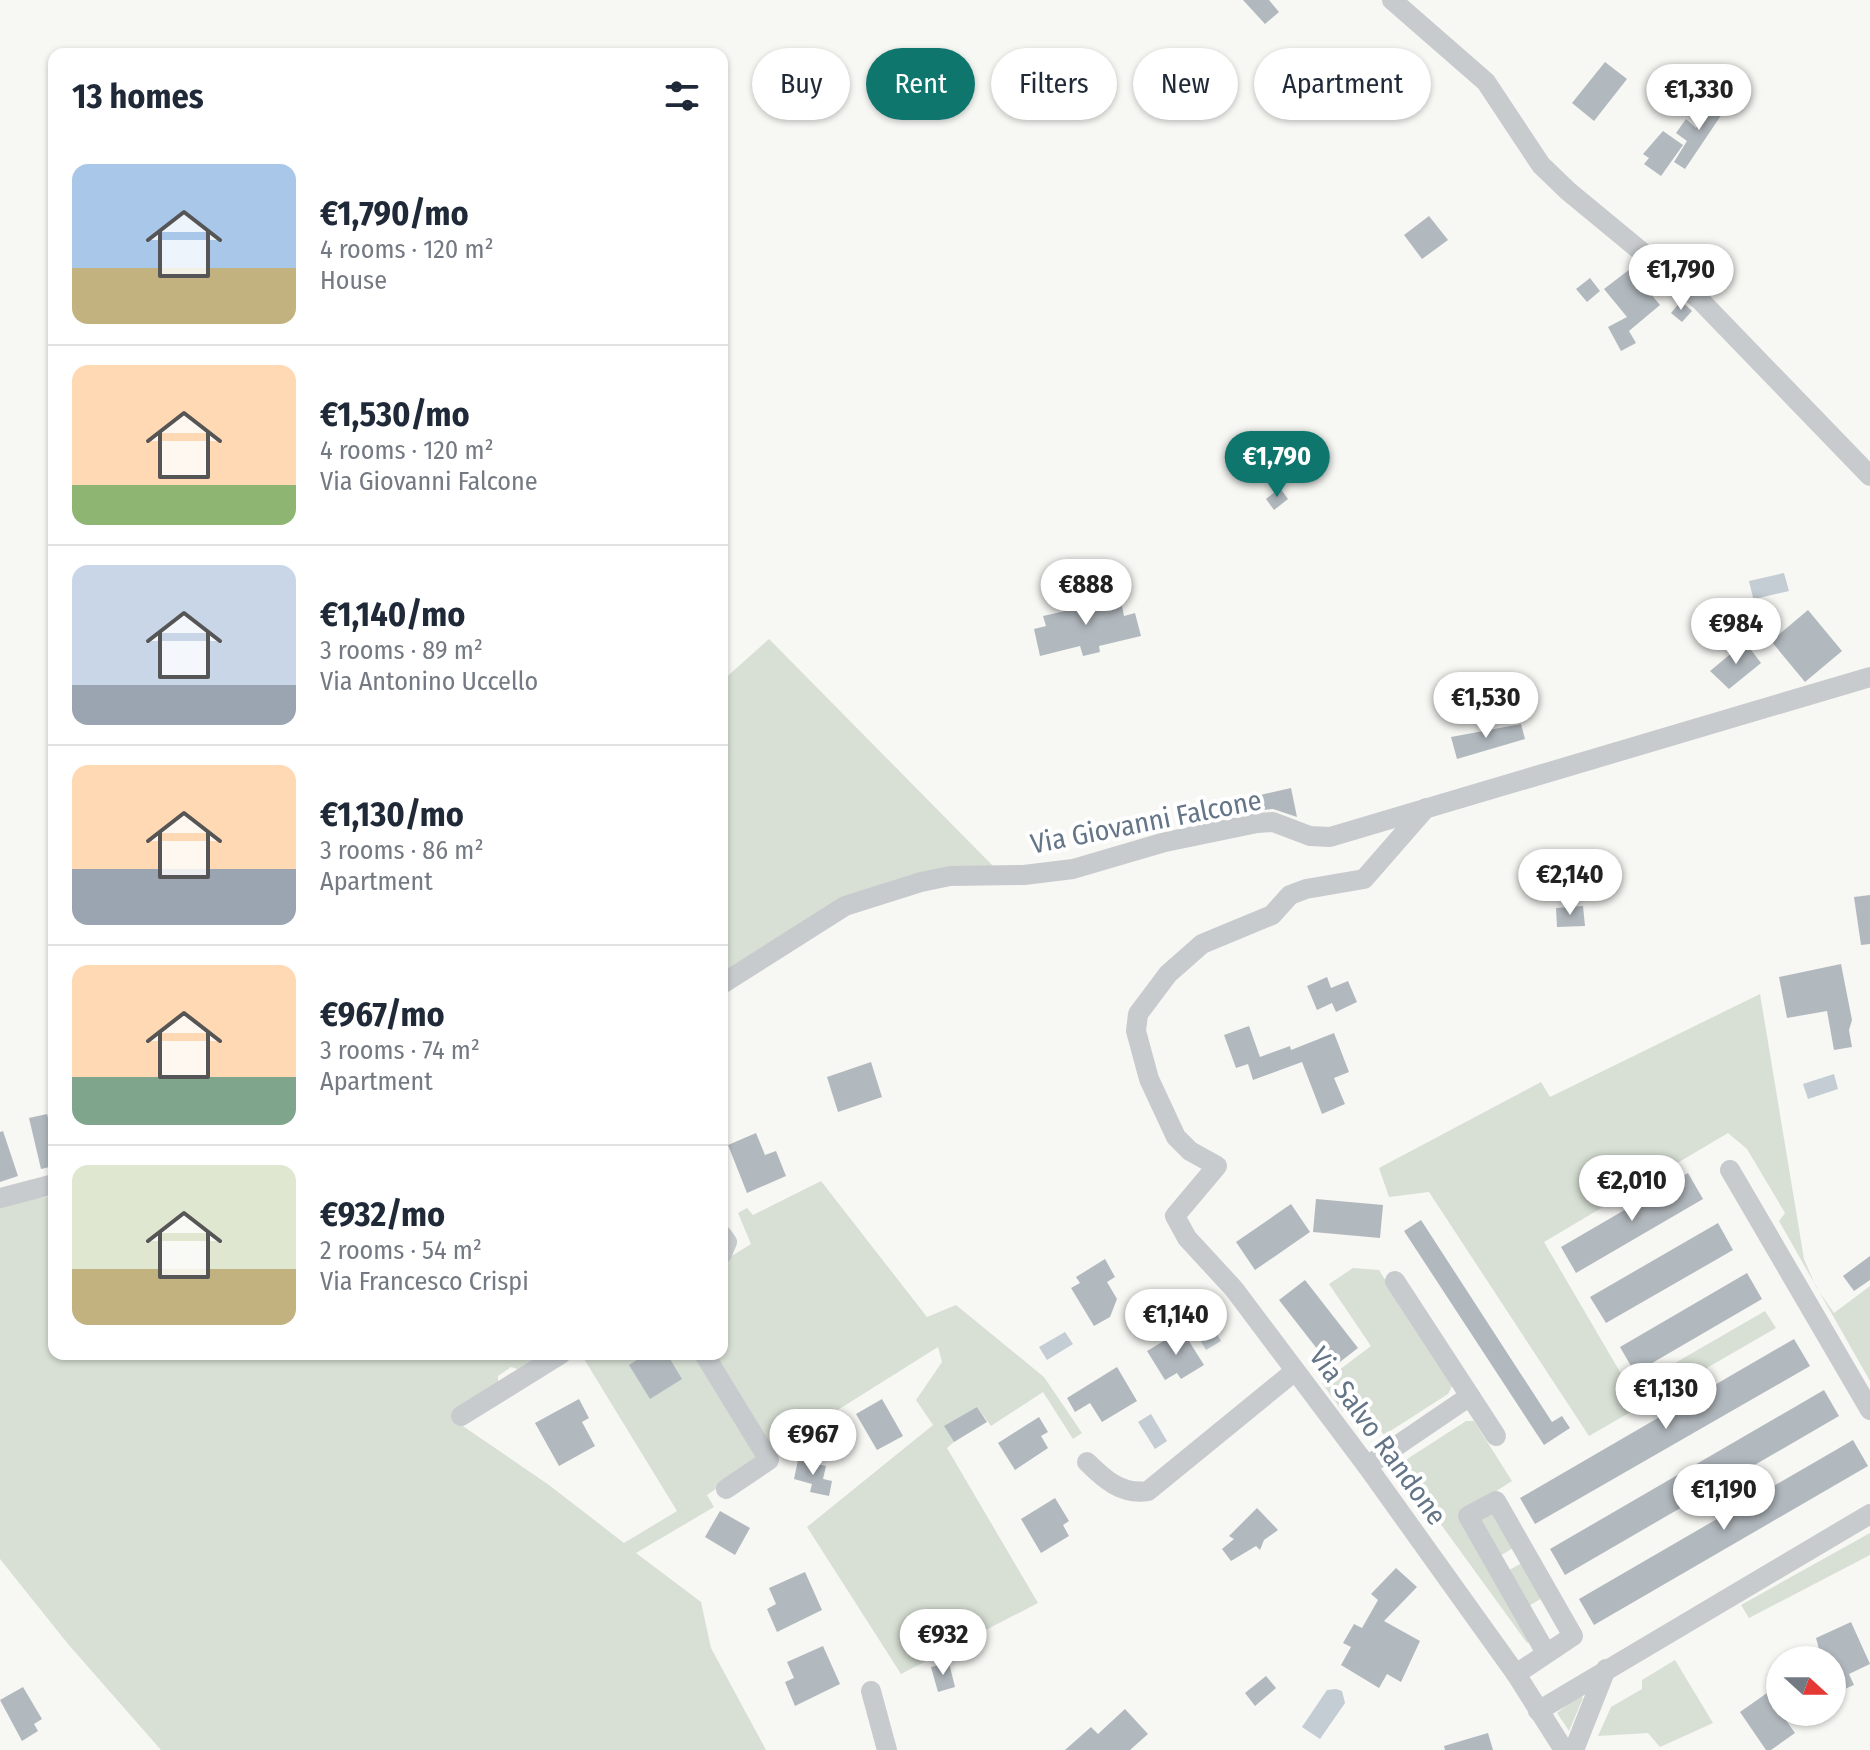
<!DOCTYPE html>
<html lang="en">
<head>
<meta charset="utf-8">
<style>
	body { margin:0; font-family:"Fira Sans Condensed",sans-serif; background:#f2f2f3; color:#1f2937; height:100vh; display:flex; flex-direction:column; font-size:30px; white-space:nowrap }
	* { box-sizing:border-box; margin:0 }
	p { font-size:26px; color:#747a83 }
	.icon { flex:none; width:44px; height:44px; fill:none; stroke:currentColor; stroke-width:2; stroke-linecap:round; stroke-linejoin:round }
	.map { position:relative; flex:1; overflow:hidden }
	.panel { position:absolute; left:48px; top:48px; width:680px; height:1312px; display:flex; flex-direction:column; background:#fff; border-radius:16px; box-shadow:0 2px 6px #0004 }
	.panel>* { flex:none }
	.guide { position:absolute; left:752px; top:48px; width:760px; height:72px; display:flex; gap:16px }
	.needle { width:52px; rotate:111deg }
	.controls { position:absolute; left:1766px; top:1646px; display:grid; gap:16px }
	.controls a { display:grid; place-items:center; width:80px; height:80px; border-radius:50%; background:#fff; box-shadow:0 2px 6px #0004; font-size:40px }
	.price { position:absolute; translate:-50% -68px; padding:0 18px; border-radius:28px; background:#fff; color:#222; font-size:26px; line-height:52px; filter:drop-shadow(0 2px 4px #0008) }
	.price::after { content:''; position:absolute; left:50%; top:48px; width:24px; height:18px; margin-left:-12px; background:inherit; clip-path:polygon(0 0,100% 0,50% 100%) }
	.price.current { background:#0f766e; color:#fff }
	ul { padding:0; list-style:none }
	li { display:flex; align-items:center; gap:24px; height:200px; padding:0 24px }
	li+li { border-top:2px solid #e0e1e3 }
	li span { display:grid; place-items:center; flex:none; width:224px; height:160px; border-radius:16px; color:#555 }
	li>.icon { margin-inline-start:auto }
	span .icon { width:96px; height:96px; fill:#fffc; stroke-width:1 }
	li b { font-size:34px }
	h2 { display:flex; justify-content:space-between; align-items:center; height:96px; padding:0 24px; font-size:34px }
	.tag { padding:0 28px; border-radius:36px; background:#fff; box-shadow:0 2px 6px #0004; font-size:28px; line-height:72px }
	.tag.current { background:#0f766e; color:#fff }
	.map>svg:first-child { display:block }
</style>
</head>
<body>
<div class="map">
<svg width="1870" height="1750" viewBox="0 0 1870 1750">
	<rect width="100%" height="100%" fill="#f7f7f4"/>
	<g fill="#d8e0d5">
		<path d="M769 639 998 871 910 877 722 977V681Z"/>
		<path d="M1760 994 1804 1259 1816 1287 1834 1313 1870 1286V1381L1779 1221 1785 1213 1747 1149 1728 1133 1544 1242 1630 1389 1765 1311 1776 1328 1589 1436 1429 1192 1389 1197 1379 1168 1541 1082 1550 1097Z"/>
		<path d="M821 1181 927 1317 956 1305 1044 1377 1082 1433 1073 1439 1043 1392 991 1426 977 1407 945 1427 954 1442 947 1448 1038 1603 901 1674 807 1527 933 1425 916 1400 942 1362 938 1347 774 1450 714 1354H722V1262L751 1244 738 1213 747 1208 753 1215Z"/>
		<path d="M54 1196V1354H548L524 1371 511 1367 498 1376V1388L451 1418 549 1485 624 1543 677 1511 581 1354H696L760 1458 707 1495 714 1507 636 1553 701 1602 711 1648 766 1750H161L68 1644 0 1559V1204Z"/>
		<path d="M1353 1268 1379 1270 1452 1386 1448 1394 1384 1435 1359 1401 1343 1412 1322 1383 1371 1346 1329 1284Z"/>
		<path d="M1466 1421H1474L1512 1481 1459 1515 1530 1639 1527 1643 1437 1519 1440 1515 1404 1461Z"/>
		<path d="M1494 1511 1515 1547 1498 1557 1477 1521Z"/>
		<path d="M1870 1533V1555L1749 1618 1741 1605Z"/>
		<path d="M1524 1562 1544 1597 1527 1607 1507 1571Z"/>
		<path d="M1675 1660 1713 1723 1660 1747 1648 1733 1598 1736 1611 1707 1642 1689V1680Z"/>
		<path d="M1580 1695 1583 1698 1569 1731 1557 1713Z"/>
	</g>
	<g fill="#c3cdd3">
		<path d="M1784 573 1789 591 1759 598 1760 604 1755 606 1749 581Z"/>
		<path d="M1834 1074 1838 1089 1808 1099 1803 1084Z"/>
		<path d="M1204 1312 1221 1341 1206 1350 1189 1321Z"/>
		<path d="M1065 1332 1073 1344 1047 1360 1039 1347Z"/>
		<path d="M1151 1414 1167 1441 1155 1449 1138 1422Z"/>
		<path d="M1336 1689 1342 1691 1345 1703 1320 1739 1302 1727 1327 1690Z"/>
	</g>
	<g fill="#b2b9be">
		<path d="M1243 0H1269L1279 12 1265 24Z"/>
		<path d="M1605 62 1627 79 1594 121 1572 103Z"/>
		<path d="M1718 94 1728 105 1685 169 1674 162 1687 141 1676 133 1686 119 1696 128Z"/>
		<path d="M1663 131 1683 145 1661 176 1644 164 1649 158 1643 154Z"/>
		<path d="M1429 216 1448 240 1422 259 1404 235Z"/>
		<path d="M1630 269 1660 305 1629 331 1636 343 1621 351 1608 327 1627 317 1604 289Z"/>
		<path d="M1590 278 1600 291 1587 302 1576 289Z"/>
		<path d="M1681 301 1692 311 1682 322 1671 313Z"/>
		<path d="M1280 488 1288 499 1274 510 1266 499Z"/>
		<path d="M1105 595 1107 600 1113 599 1116 607 1122 606 1124 616 1135 613 1141 636 1099 646 1100 652 1083 656 1080 646 1040 656 1034 629 1046 626 1043 616 1078 608 1077 602Z"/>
		<path d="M1808 610 1842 651 1805 682 1771 641Z"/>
		<path d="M1745 642 1761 663 1729 689 1710 671Z"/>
		<path d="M1521 724 1525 739 1457 759 1451 737Z"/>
		<path d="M1291 788 1297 817 1273 809 1246 812 1243 799Z"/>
		<path d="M1870 895V944L1861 945 1854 897Z"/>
		<path d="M1583 906 1585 926 1557 927 1556 908Z"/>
		<path d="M1841 964 1852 1020 1849 1030 1852 1047 1834 1050 1827 1011 1787 1018 1779 977Z"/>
		<path d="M1327 977 1331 988 1348 981 1357 1002 1336 1012 1332 1003 1317 1010 1307 986Z"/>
		<path d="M1249 1026 1260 1057 1290 1046 1291 1050 1334 1033 1349 1072 1334 1078 1345 1104 1322 1114 1302 1062 1253 1080 1248 1064 1236 1068 1224 1035Z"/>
		<path d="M871 1062 882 1097 838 1112 827 1077Z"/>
		<path d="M47 1114 54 1141V1166L41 1169 29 1118Z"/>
		<path d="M3 1131 18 1176 0 1182V1132Z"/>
		<path d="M756 1133 765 1155 776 1151 786 1176 747 1193 728 1145Z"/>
		<path d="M1688 1173 1703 1199 1576 1273 1561 1247Z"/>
		<path d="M1316 1199 1383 1205 1380 1238 1313 1232Z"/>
		<path d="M1291 1204 1310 1232 1255 1270 1236 1242Z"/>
		<path d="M1421 1220 1552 1422 1562 1416 1570 1428 1544 1445 1404 1231Z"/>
		<path d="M1718 1223 1733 1250 1606 1323 1590 1297Z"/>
		<path d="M1870 1256V1280L1854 1291 1843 1276Z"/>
		<path d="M1105 1259 1115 1277 1107 1282 1117 1299 1110 1317 1094 1326 1071 1288 1080 1283 1076 1277Z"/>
		<path d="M1747 1273 1762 1299 1635 1373 1620 1347Z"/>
		<path d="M1305 1280 1358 1348 1332 1368 1279 1300Z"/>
		<path d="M1182 1330 1204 1365 1181 1379 1177 1373 1165 1380 1147 1351Z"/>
		<path d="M1794 1339 1810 1366 1535 1524 1520 1498Z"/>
		<path d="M646 1354H667L682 1379 650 1399 629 1365Z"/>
		<path d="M1117 1367 1137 1401 1102 1422 1090 1403 1075 1412 1067 1398Z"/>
		<path d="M1824 1390 1839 1416 1565 1575 1550 1549Z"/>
		<path d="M579 1399 589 1418 582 1422 595 1446 559 1466 535 1423Z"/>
		<path d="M882 1399 903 1436 877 1450 856 1414Z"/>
		<path d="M977 1407 987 1422 954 1442 944 1426Z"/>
		<path d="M1039 1417 1048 1432 1041 1436 1048 1448 1015 1470 998 1443Z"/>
		<path d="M1853 1440 1868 1466 1594 1625 1579 1599Z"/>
		<path d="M798 1460 826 1466 823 1479 832 1481 829 1496 810 1492 812 1484 794 1479Z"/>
		<path d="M1055 1498 1069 1521 1063 1525 1069 1536 1041 1553 1021 1519Z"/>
		<path d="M1257 1508 1278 1530 1264 1540 1260 1550 1256 1546 1231 1561 1222 1549 1234 1539 1229 1536Z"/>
		<path d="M720 1511 750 1528 735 1555 705 1537Z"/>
		<path d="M1396 1568 1417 1587 1384 1621 1420 1641 1401 1682 1387 1674 1379 1688 1341 1665 1351 1647 1343 1643 1354 1624 1362 1628 1378 1600 1371 1594Z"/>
		<path d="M805 1572 822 1610 777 1632 767 1609 776 1604 769 1588Z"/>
		<path d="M1851 1622 1870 1664 1849 1674 1854 1685 1840 1691 1832 1674V1660H1822L1816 1638Z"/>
		<path d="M823 1646 840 1684 795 1706 785 1682 794 1678 787 1662Z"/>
		<path d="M949 1663 955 1687 938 1692 931 1667Z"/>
		<path d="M1266 1676 1276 1688 1255 1706 1245 1693Z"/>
		<path d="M23 1687 42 1719 34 1724 38 1731 22 1741 0 1700Z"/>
		<path d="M1767 1693 1795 1733 1771 1750H1766L1740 1712Z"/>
		<path d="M1125 1709 1148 1734 1130 1750H1065L1091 1727 1098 1734Z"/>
		<path d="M1488 1733 1493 1750H1445L1444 1746Z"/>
	</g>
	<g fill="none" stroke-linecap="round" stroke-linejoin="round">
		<g stroke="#c7cbce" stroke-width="20">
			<path d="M1392 0 1486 82 1541 165 1568 191 1700 300 1870 476"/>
			<path d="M1426 808 1364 879 1306 889 1290 895 1272 915 1202 944 1168 974 1138 1014 1136 1031 1149 1079 1176 1137 1190 1151 1217 1166 1175 1216 1187 1238 1234 1289 1367 1466 1516 1674 1564 1750"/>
			<path d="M722 984 845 906 921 882 950 876 1024 875 1073 869 1165 842 1257 823 1273 822 1310 836 1330 837 1870 677"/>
			<path d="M1730 1170 1870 1410"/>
			<path d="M0 1198 54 1184"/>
			<path d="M722 1235 727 1242 722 1254"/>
			<path d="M704 1354 769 1460 726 1489"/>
			<path d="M1470 1396 1496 1436"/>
			<path d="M461 1416 561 1354"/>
			<path d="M1087 1462C1105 1480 1122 1495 1148 1491L1295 1371"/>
			<path d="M1367 1466 1470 1396 1395 1281"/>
			<path d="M1516 1674 1573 1636 1496 1501 1468 1516 1546 1653"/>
			<path d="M871 1691 887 1750"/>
			<path d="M1538 1711 1870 1514"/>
			<path d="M1574 1750 1606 1669"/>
		</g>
	</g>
	<g text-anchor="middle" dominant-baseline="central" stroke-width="8" stroke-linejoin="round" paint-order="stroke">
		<g font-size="28" fill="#647587" stroke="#fff">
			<text transform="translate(1146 822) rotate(-11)">Via Giovanni Falcone</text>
			<text transform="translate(1378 1436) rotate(54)">Via Salvo Randone</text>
		</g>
	</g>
</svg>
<div class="controls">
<a><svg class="needle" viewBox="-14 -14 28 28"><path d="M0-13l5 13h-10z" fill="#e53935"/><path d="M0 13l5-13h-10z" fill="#747a83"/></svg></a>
</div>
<b class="price" style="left:1699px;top:132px">€1,330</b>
<b class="price" style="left:1681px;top:312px">€1,790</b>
<b class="price current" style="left:1277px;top:499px">€1,790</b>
<b class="price" style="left:1086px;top:627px">€888</b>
<b class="price" style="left:1736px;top:666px">€984</b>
<b class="price" style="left:1486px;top:740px">€1,530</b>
<b class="price" style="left:1570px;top:917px">€2,140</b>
<b class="price" style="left:1632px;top:1223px">€2,010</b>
<b class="price" style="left:1176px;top:1357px">€1,140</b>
<b class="price" style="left:1666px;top:1431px">€1,130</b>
<b class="price" style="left:813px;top:1477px">€967</b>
<b class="price" style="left:1724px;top:1532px">€1,190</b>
<b class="price" style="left:943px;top:1677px">€932</b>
<div class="guide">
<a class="tag">Buy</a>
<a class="tag current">Rent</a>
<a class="tag">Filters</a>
<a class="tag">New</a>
<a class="tag">Apartment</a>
</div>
<section class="panel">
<h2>13 homes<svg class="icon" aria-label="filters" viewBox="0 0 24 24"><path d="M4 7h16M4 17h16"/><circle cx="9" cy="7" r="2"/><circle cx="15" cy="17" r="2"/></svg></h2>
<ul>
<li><span style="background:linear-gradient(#a9c7e8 65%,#c2b280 0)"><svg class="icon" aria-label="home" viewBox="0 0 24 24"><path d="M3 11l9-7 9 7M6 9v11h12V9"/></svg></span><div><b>€1,790/mo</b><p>4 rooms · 120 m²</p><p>House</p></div></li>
<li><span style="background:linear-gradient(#ffd9b3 75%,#8fb573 0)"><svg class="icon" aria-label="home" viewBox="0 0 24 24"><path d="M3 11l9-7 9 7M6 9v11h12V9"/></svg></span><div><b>€1,530/mo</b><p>4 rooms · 120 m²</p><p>Via Giovanni Falcone</p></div></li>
<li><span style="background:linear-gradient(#c9d6e8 75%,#9aa5b1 0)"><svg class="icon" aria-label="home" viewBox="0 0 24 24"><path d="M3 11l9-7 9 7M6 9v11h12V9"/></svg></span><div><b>€1,140/mo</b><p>3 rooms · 89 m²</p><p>Via Antonino Uccello</p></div></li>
<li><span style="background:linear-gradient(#ffd9b3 65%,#9aa5b1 0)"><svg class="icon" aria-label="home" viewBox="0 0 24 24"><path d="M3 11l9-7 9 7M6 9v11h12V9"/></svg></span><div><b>€1,130/mo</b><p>3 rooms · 86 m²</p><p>Apartment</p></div></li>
<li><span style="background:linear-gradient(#ffd9b3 70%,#7fa58c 0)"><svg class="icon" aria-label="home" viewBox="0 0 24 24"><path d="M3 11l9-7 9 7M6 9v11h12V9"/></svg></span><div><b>€967/mo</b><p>3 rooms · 74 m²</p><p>Apartment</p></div></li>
<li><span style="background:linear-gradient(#dfe7d0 65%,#c2b280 0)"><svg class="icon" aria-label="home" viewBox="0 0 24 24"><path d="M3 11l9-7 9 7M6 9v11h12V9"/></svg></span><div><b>€932/mo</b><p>2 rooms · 54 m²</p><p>Via Francesco Crispi</p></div></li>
</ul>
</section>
</div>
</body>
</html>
